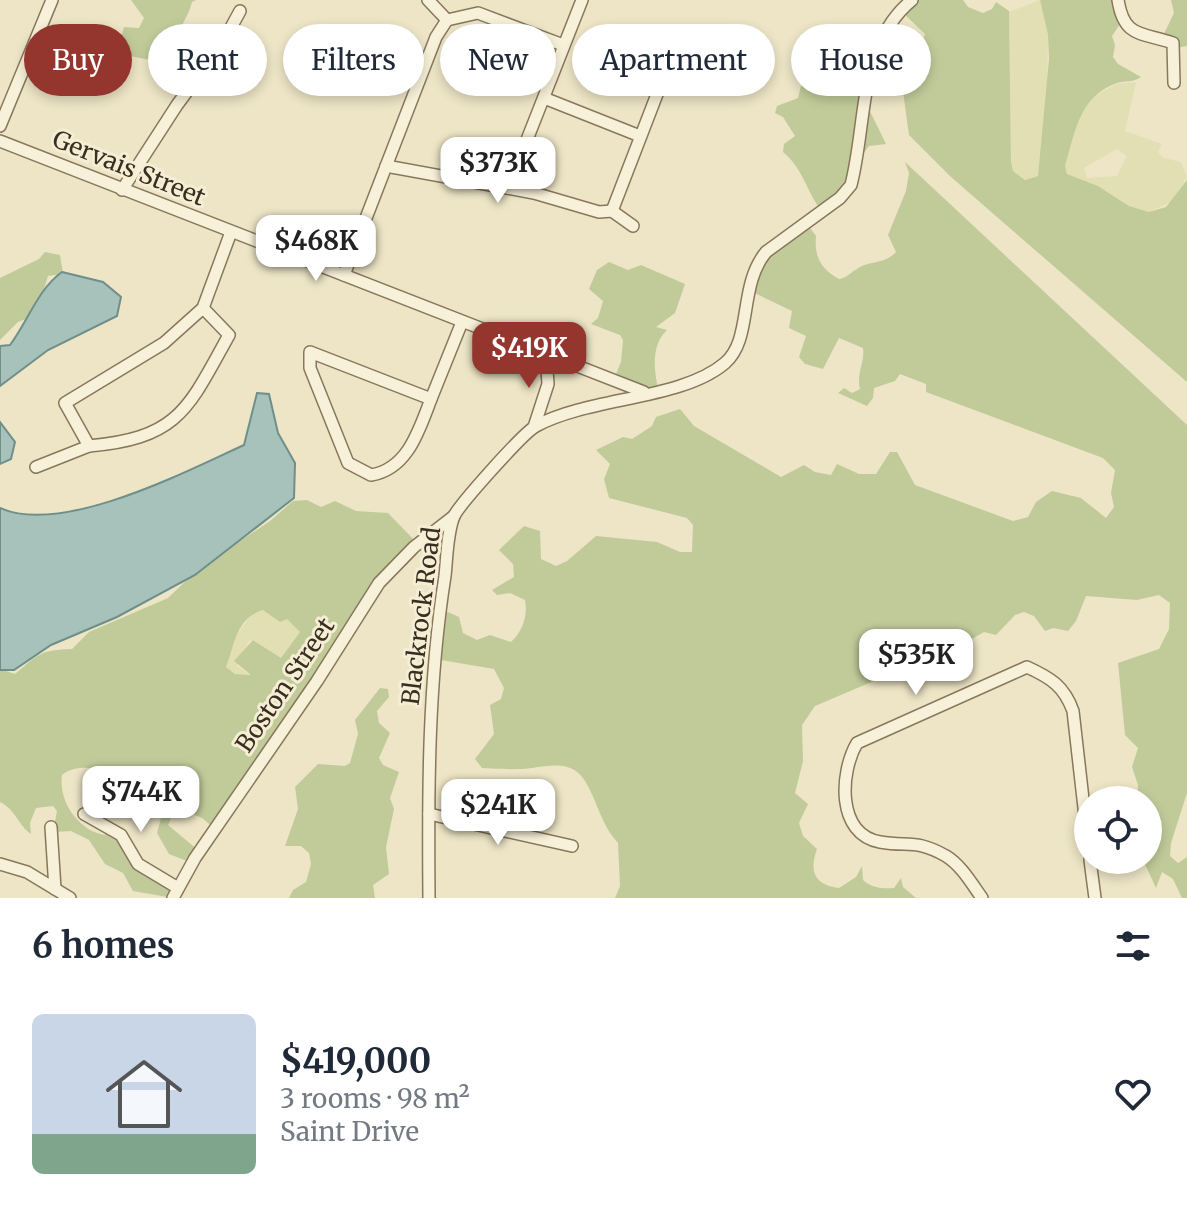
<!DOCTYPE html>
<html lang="en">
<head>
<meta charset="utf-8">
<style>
	body { margin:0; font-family:Merriweather,serif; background:#f6f6f7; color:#1f2937; height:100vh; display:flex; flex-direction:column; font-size:30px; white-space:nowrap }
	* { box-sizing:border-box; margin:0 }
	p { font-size:26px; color:#747a83 }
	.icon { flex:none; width:44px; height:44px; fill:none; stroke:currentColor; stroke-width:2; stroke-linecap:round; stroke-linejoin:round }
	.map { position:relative; height:898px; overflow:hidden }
	.sheet { display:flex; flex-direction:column; background:#fff; flex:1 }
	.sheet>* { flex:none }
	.banner { position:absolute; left:24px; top:24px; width:1140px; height:72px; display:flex; gap:16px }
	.buttons { position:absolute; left:1074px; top:786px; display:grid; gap:16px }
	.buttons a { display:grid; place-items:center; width:88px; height:88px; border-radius:50%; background:#fff; box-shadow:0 4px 12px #0003; font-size:40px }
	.price { position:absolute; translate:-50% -68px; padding:0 18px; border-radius:16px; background:#fff; color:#222; font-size:26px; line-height:52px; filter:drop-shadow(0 2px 4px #0008) }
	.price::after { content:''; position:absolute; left:50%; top:48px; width:24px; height:18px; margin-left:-12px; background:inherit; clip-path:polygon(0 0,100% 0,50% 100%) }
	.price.on { background:#95362e; color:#fff }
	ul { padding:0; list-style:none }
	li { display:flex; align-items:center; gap:24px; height:200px; padding:0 32px }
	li+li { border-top:2px solid #e0e1e3 }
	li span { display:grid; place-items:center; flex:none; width:224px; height:160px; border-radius:12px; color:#555 }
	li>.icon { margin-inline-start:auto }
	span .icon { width:96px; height:96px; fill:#fffc; stroke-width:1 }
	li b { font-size:34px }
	h2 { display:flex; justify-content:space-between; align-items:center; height:96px; padding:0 32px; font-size:34px }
	.chip { padding:0 28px; border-radius:36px; background:#fff; box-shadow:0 4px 12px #0003; font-size:28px; line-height:72px }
	.chip.on { background:#95362e; color:#fff }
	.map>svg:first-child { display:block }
</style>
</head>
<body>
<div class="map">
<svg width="1187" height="898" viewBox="0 0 1187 898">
	<rect width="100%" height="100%" fill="#ede5c6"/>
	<g fill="#e3dfb4" fill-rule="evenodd">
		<path d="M1040 0 1048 35 1047 99 1038 176 1025 180 1013 171 1011 162 1009 12Z"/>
		<path d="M1136 82 1125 131 1162 144 1158 152 1164 158 1181 162 1187 177 1173 201 1149 212 1129 206 1098 186 1067 174 1065 166 1077 121 1088 100 1116 84ZM1117 149 1127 156 1117 176 1087 178 1084 168Z"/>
		<path d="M263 610 287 618 300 632 281 659 254 640 249 641 237 666 251 675 235 674 226 667 232 642 252 613Z"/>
	</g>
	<g fill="#c1cb9a" fill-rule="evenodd">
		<path d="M131 0H196L192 2C188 19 176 31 172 49L159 47 150 60 125 55 119 45 124 27 139 28 144 18Z"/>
		<path d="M912 0H963L968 7 983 13 992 9 996 2 1009 11 1011 162 1013 171 1025 180 1038 176 1049 59 1048 35 1040 0H1118L1122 21 1112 36 1115 45 1113 57 1118 64 1141 77C1133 83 1126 80 1117 83 1079 96 1075 133 1065 166L1067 174 1098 186 1129 206 1149 212 1166 207 1187 180V382L951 177 909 135 901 77 911 73V63L918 56 925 34 902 12Z"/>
		<path d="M1171 0H1187V46L1176 48 1162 38 1174 13Z"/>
		<path d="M804 74 840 89 850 86 866 89 865 101 886 144 869 146 857 162 850 186 822 211C806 192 804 169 783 152L784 144 795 136 783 117 775 113 777 106 798 98Z"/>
		<path d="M905 162 1187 425V793L1171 843 1170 856 1178 863 1187 857V898H1182L1173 879 1162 872 1156 888 1143 860H1148V800H1137L1138 785 1132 767 1138 748 1125 735 1118 663 1159 649 1169 629 1170 603 1159 595 1137 600 1086 596 1076 621 1068 631 1053 628 1045 631 1034 616 1024 612 1015 615 996 635 984 632 970 640 963 649 948 648 938 657 926 653 906 656 895 672 815 706 802 725 803 761 795 793 808 804 799 823 803 836 817 849C809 871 814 885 839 888L856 877 862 866 863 880C872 888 882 889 894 888L901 878 903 887 916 898H615L620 886 618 843C603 827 599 808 589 788 576 761 558 764 532 768 520 770 494 769 482 768L475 759 494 734 490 705 501 699 504 688 494 669 435 659 441 609 459 617 463 633 477 640 490 635 511 642C523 631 528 615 525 600L510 593 497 595 492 590 514 577 513 564 499 550 524 526 540 531 541 559 556 566 567 561 596 536 657 542 680 552H692L693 525 687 518 609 498 604 479 610 464 596 450 623 437 632 439 652 426 656 417 680 409 694 426 781 477 804 465 815 472 831 475 837 464 859 474H876L890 452H897L915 485 1013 521 1028 517 1036 502 1052 491 1081 498 1106 518 1114 507 1111 493 1115 470 1103 458 926 392V384L900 374 895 381 874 388 873 398 867 406 838 393 844 388 852 393 860 389C856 373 865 363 863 348L839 338 823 369 805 364 799 357 806 336 789 328 792 311 746 289 756 263 807 224 816 236C814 257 821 269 839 279 849 277 849 273 857 269 870 260 884 265 896 252L888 235 906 191 909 173Z"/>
		<path d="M45 252 60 255 63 274 48 276 36 315 18 322 0 340V278L39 259Z"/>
		<path d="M609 262 628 270 641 265 685 284 675 313 656 327 667 330C651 345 654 369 658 388L654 390 614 379 621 362 623 340 620 335 591 324 598 318 603 301 589 289 597 270Z"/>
		<path d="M307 500 321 507 335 501 356 511 388 513 417 543 379 582 215 829 202 818 176 807 168 825 199 851 192 863 169 854 157 833 162 814C150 785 88 753 62 775 58 802 79 831 105 835L107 831 125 841 150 870 181 882 173 898 133 891 123 873 105 864 89 840 71 831 53 832 57 811 53 806 36 808 30 823 31 834C18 825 16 810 0 802V669L15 674C39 654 40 650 72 649L89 632 168 598 198 569 270 521 293 501ZM263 610 280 622 287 619 300 632 281 658 253 640 234 661 251 675 235 674 226 667C235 644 236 618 263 610Z"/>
		<path d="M380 688 388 689 389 697 377 711 379 723 390 733 379 758 383 765 399 772 390 798 394 809 386 847 389 874 373 885 375 898H289L293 890 306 882 311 864 309 853 301 846H285L298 809 295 787 318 764 345 766 350 763 358 734 355 720Z"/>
	</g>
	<g fill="#a7c1bb" stroke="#6e8f8a" stroke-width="2">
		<path d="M62 272 103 282 121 297 117 316 48 350 0 386V346L10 345C28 321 38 289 62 272Z"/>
		<path d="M257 393 269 394 278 433 295 463 294 498 195 575 117 617 51 645 14 670H0V508C62 536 187 471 244 445Z"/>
		<path d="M0 422 15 442 11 459 0 464Z"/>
	</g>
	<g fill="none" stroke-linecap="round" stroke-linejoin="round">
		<g stroke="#88775c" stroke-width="14">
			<g id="minor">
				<path d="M428 0 447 20"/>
				<path d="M1118 0C1124 38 1141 32 1173 43L1174 83"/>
				<path d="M544 98 640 136"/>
				<path d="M0 126 52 0"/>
				<path d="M0 141 644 392"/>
				<path d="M386 166 534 193 599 212 612 211"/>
				<path d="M508 188 582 0"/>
				<path d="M122 190 177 105 222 44 240 11"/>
				<path d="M612 211 676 45"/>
				<path d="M612 211 633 226"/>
				<path d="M344 275 436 37 447 20 478 13 563 45"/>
				<path d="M203 308 229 335C188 409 179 438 89 446L65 403 164 343 203 308 231 232"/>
				<path d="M310 352 431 399C419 430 408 469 371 475L348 463 310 368Z"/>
				<path d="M431 399 462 322"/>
				<path d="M534 427 548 384 546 355"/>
				<path d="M36 467 89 446"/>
				<path d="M84 814 121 835 138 864 178 888"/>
				<path d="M429 814 572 846"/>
				<path d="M51 827 55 889"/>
				<path d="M1090 860 1095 898"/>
				<path d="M0 864 27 872 70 898"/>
				<path d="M173 898 195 858 317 681 379 583 414 547 454 516"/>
				<path d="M429 898C428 791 428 683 445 576 447 558 447 533 454 516 460 504 523 433 536 426 589 397 682 400 725 363 753 339 738 286 766 252L840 198 851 185C867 123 858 44 912 0"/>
				<path d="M982 898C972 884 961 865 946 856 916 839 909 847 880 842 836 834 840 772 857 743L1027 667C1051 678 1064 686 1073 711L1088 843"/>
			</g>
		</g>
		<use href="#minor" stroke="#f8f1d9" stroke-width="11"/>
	</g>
	<g text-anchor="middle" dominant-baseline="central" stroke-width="6" stroke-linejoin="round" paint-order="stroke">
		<g font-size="24" fill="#392e20" stroke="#f5eed5">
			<text transform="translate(129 168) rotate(22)">Gervais Street</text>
			<text transform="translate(421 616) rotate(-83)">Blackrock Road</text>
			<text transform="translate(285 685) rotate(-56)">Boston Street</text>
		</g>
	</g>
</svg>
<div class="buttons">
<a><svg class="icon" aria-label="locate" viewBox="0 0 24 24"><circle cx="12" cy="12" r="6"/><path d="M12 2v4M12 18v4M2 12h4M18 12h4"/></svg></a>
</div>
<b class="price" style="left:498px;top:205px">$373K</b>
<b class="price" style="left:316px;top:283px">$468K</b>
<b class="price on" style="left:529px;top:390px">$419K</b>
<b class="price" style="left:916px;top:697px">$535K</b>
<b class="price" style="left:141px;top:834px">$744K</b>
<b class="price" style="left:498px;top:847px">$241K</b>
<div class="banner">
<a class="chip on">Buy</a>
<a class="chip">Rent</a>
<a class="chip">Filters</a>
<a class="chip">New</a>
<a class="chip">Apartment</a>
<a class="chip">House</a>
</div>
</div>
<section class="sheet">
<h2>6 homes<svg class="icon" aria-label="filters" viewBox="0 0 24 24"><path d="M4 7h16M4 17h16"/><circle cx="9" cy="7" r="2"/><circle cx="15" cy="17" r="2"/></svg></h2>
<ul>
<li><span style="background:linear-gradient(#c9d6e8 75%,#7fa58c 0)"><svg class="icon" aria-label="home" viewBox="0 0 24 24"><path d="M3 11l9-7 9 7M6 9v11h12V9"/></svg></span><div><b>$419,000</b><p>3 rooms · 98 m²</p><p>Saint Drive</p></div><svg class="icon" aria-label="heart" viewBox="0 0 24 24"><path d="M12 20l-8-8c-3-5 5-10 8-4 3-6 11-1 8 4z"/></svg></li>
</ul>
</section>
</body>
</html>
